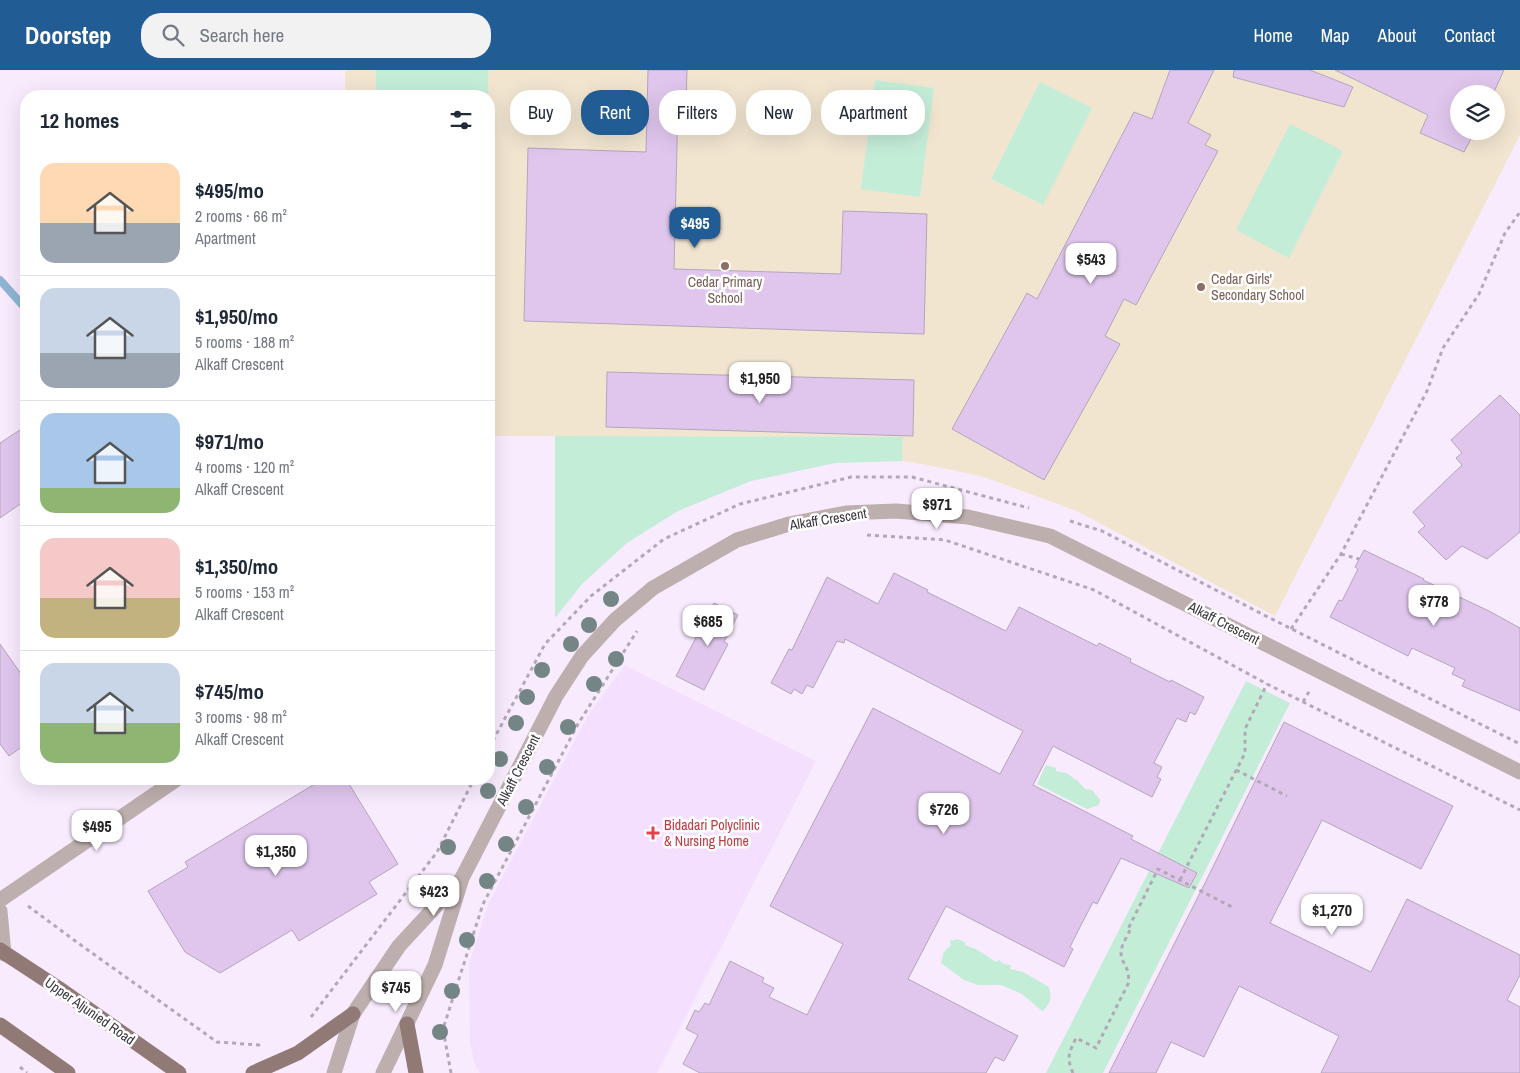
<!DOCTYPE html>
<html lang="en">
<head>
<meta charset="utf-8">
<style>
	body { margin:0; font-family:"Archivo Narrow",sans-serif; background:#f2f2f3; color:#1f2937; height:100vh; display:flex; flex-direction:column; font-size:19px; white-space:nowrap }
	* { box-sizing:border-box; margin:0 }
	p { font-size:16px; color:#747a83 }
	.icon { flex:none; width:28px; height:28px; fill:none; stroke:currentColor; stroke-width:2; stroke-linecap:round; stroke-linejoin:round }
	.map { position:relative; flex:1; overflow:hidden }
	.sheet { position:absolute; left:20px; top:20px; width:475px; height:695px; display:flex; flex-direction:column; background:#fff; border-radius:20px; box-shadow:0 5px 20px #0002 }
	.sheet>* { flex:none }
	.guide { position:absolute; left:510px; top:20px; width:475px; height:45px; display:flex; gap:10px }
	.buttons { position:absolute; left:1450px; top:15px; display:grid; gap:10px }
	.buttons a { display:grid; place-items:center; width:55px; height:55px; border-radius:50%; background:#fff; box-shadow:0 5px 20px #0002; font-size:25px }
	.price { position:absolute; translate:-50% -42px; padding:0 11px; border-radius:10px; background:#fff; color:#222; font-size:16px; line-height:32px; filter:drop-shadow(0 1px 2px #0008) }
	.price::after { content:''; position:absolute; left:50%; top:30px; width:15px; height:11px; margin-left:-8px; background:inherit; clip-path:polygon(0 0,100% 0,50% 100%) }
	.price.current { background:#225c94; color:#fff }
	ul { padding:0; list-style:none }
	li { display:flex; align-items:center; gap:15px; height:125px; padding:0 20px }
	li+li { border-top:1px solid #e0e1e3 }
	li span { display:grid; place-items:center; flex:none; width:140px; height:100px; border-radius:15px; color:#555 }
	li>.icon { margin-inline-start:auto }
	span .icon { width:60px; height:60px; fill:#fffc; stroke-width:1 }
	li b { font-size:21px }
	h2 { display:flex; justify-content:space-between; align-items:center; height:60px; padding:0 20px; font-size:21px }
	.tag { padding:0 18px; border-radius:20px; background:#fff; box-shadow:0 5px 20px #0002; font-size:18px; line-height:45px }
	.tag.current { background:#225c94; color:#fff }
	header { display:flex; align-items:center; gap:30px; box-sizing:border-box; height:70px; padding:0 25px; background:#225c94; color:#fff }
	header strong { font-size:24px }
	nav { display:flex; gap:28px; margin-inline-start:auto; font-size:18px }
	.search { width:350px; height:45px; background:#f2f2f3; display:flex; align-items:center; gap:12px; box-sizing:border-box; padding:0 18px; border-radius:20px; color:#747a83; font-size:19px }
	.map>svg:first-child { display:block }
</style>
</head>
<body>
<header>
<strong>Doorstep</strong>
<div class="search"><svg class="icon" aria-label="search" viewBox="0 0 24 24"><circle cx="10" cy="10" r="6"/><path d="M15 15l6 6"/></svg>Search here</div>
<nav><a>Home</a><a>Map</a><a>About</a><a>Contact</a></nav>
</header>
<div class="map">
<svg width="1520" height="1003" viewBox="0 0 1520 1003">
	<rect width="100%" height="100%" fill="#f8ebfe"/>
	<path fill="#f4e0fe" d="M625 595 816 691 657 1003H480L476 998 470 974 469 894 488 834 590 642Z"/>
	<path fill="#f1e5d0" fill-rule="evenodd" d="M345 0H1520V65L1275 546 1077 441 984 407 928 395 902 391 903 367 489 366V26H345ZM1459 24H1496V61H1459Z"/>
	<g fill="#c4edd8">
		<rect x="376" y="0" width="112" height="26"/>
		<path d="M875 10 934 18 920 127 861 119Z"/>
		<path d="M1040 12 1092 38 1043 135 991 109Z"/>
		<path d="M1290 54 1343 81 1289 188 1236 160Z"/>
		<path d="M555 366 903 367 902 391 835 393 751 411 678 441 627 473 583 513 555 548Z"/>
		<path d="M1246 611 1290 633 1103 1003H1046Z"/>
		<path d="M1046 695 1056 698V701L1066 703 1078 711 1085 719 1092 720 1100 730 1099 735 1087 739 1037 714Z"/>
		<path d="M958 869 965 872V875L976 879 996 892 999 890 1004 894 1011 895 1010 899 1023 902 1049 917C1052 928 1051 934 1042 941L1022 924 1001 915H978L964 910 941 893 944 882 951 875 950 871Z"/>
	</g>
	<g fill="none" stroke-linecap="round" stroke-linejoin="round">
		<path stroke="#8fb5d3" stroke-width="8" d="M0 210 26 239"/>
	</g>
	<g fill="#e0c6ed" stroke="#b4a5bb">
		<path d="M648 0H687L686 34H678L674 199 841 204 843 141 927 144 924 264 524 251 528 78 646 82Z"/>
		<path d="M1170 0H1214L1188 53 1211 65 1205 75 1218 81 1136 235 1124 229 1105 266 1120 274 1044 410 952 359 1027 223 1037 229 1134 42 1152 49Z"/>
		<path d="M1234 0H1310L1353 17 1344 37 1233 7Z"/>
		<path d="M1335 0H1504L1493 24H1459V61H1475L1464 82 1420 63 1428 45Z"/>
		<path d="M607 302 914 310 913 366 606 357Z"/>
		<path d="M1500 325 1520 345V462L1487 489 1462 476 1446 490 1418 462 1425 456 1413 442 1462 395 1456 388 1462 383 1451 370Z"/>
		<path d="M26 356V430L0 448V373Z"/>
		<path d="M1364 480 1424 509 1423 510 1489 541 1520 558V641L1462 616 1465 610 1452 604 1455 598 1412 578 1408 586 1330 547 1339 530 1342 531 1358 499 1355 497Z"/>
		<path d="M894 503 928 520 927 522 1006 561 1019 537 1097 576 1099 573 1131 589 1130 592 1170 612 1171 610 1204 627 1195 645 1190 642 1186 652 1177 648 1154 693 1162 697 1157 707 1161 709 1152 727 1053 676 1033 715 1133 766 1131 769 1197 803 1189 818 1121 788 1097 834 1093 832 1079 859 1070 877 1073 879 1064 897 946 836 908 909 1018 966 1004 991 995 987 986 1003H700L683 994 698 965 686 959 695 940 699 942 705 933 709 935 730 891 764 908 762 912 774 918 769 927 807 945 843 874 770 836 873 638 1000 704 1023 661 845 569 844 573 837 571 813 618 807 615 802 624 794 619 791 624 771 613 789 579 792 580 827 507 878 534Z"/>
		<path d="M714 533 738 545 724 572 728 574 704 620 676 606Z"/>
		<path d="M0 574 26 611V674L9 686 0 674Z"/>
		<path d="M1284 652 1453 736 1421 799 1322 750 1270 853 1371 902 1407 829 1520 885V905L1507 930 1520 937V1003H1321L1339 966 1239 916 1204 987 1171 972 1156 1003H1109L1207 809Z"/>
		<path d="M323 709H346L398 794 369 812 377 824 299 871 292 860 220 903 185 882 148 821 188 797 185 792Z"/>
	</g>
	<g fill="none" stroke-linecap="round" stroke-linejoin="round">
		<g stroke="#b3a8b7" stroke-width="3" stroke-dasharray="4 4" stroke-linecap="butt">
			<path d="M1070 451 1102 461 1264 545 1520 674"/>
			<path d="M867 465 945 470 1094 520 1267 614 1520 740"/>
			<path d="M1341 484 1359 489"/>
			<path d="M1291 559 1341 484 1427 321 1443 278 1479 224 1505 163 1520 142"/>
			<path d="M1303 632 1310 620"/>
			<path d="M489 678 545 574 591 526 664 469 740 434 851 407H912L1029 438"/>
			<path d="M1236 700 1287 726"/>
			<path d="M1180 810 1245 683V659L1267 614"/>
			<path d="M28 836 78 873 217 972 259 975 262 974"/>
			<path d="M311 947 437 782 474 709"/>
			<path d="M20 997 27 1003"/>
			<path d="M451 1003 443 959 483 834 578 654 637 561"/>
			<path d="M1073 1003C1066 987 1069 983 1076 968L1096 978 1128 914C1131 897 1121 894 1121 883 1121 875 1127 867 1130 860L1128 859 1158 799 1232 837"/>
		</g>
		<g stroke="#bdafad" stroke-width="15">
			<path d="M0 830 177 709"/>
			<path d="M0 841 4 884"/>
			<path d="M334 1003 353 944 399 876 459 811"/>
			<path d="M383 1003 435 895 462 808 556 626 582 586 615 550 653 518 737 470 789 454 846 443 896 441 968 447 1050 466 1520 702"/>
		</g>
		<g stroke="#917975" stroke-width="15">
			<path d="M0 880 58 918 179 1003"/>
			<path d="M407 954 416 1003"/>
			<path d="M0 955 68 1003"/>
			<path d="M253 1003 298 983 353 944"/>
		</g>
	</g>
	<g fill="#738584">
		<circle cx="611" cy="529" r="8"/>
		<circle cx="589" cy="555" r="8"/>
		<circle cx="571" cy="574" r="8"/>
		<circle cx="616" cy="589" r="8"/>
		<circle cx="542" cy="600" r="8"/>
		<circle cx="594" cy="614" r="8"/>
		<circle cx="527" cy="627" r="8"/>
		<circle cx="516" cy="653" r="8"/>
		<circle cx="568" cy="657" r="8"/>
		<circle cx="500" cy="689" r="8"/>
		<circle cx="547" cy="697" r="8"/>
		<circle cx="488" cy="721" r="8"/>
		<circle cx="526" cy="737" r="8"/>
		<circle cx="506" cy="774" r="8"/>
		<circle cx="448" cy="777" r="8"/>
		<circle cx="487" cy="811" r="8"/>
		<circle cx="467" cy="870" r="8"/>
		<circle cx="452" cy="921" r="8"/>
		<circle cx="440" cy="962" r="8"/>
	</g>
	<g fill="#8d6e63" stroke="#fff" stroke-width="2">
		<circle cx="725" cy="196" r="5"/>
		<circle cx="1201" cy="217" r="5"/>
	</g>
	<path fill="#e0444e" stroke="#fff" stroke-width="2" d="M650.5 755.5h5v5h5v5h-5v5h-5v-5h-5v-5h5z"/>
	<g text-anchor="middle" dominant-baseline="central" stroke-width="5" stroke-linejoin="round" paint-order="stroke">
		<g font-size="14" fill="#785e54" stroke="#fff" text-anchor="start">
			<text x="1211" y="209">Cedar Girls'<tspan x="1211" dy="16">Secondary School</tspan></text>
			<text x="725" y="212" text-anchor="middle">Cedar Primary<tspan x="725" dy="16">School</tspan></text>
		</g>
		<g font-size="14" fill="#3b353e" stroke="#fff">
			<text transform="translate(828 449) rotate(-9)">Alkaff Crescent</text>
			<text transform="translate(1224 553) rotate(27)">Alkaff Crescent</text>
			<text transform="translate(518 700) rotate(-63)">Alkaff Crescent</text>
			<text transform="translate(90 941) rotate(35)">Upper Aljunied Road</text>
		</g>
		<g font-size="14" fill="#be3a42" stroke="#fff" text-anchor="start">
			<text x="664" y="755">Bidadari Polyclinic<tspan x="664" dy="16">&amp; Nursing Home</tspan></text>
		</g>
	</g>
</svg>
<div class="buttons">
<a><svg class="icon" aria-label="layers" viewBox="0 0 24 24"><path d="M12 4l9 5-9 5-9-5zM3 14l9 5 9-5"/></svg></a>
</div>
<b class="price current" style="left:695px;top:179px">$495</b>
<b class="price" style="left:1091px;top:215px">$543</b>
<b class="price" style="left:760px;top:334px">$1,950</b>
<b class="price" style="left:937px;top:460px">$971</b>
<b class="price" style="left:1434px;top:557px">$778</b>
<b class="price" style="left:708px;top:577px">$685</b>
<b class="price" style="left:944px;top:765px">$726</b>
<b class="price" style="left:97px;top:782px">$495</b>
<b class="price" style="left:276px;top:807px">$1,350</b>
<b class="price" style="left:434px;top:847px">$423</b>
<b class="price" style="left:1332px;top:866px">$1,270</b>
<b class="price" style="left:396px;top:943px">$745</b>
<div class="guide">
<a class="tag">Buy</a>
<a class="tag current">Rent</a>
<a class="tag">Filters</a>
<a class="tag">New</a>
<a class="tag">Apartment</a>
</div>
<section class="sheet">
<h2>12 homes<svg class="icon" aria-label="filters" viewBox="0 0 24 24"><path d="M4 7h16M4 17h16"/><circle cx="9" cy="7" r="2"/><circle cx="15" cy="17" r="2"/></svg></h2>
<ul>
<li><span style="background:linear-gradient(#ffd9b3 60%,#9aa5b1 0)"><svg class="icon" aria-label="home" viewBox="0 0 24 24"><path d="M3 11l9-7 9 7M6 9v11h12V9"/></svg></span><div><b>$495/mo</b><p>2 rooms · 66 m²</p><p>Apartment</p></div></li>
<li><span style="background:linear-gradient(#c9d6e8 65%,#9aa5b1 0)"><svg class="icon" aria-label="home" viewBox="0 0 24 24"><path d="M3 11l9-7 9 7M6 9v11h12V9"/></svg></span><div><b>$1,950/mo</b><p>5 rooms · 188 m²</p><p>Alkaff Crescent</p></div></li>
<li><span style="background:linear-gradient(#a9c7e8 75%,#8fb573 0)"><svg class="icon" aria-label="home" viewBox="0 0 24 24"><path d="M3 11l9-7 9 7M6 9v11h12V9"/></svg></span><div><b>$971/mo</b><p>4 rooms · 120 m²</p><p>Alkaff Crescent</p></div></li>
<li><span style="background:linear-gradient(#f6c9c9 60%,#c2b280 0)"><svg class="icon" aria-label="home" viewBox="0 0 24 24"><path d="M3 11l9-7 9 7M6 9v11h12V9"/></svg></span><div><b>$1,350/mo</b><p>5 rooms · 153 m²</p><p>Alkaff Crescent</p></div></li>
<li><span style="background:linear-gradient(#c9d6e8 60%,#8fb573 0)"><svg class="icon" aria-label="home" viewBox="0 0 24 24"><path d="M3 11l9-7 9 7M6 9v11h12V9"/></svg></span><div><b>$745/mo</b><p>3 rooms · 98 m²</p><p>Alkaff Crescent</p></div></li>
</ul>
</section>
</div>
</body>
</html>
